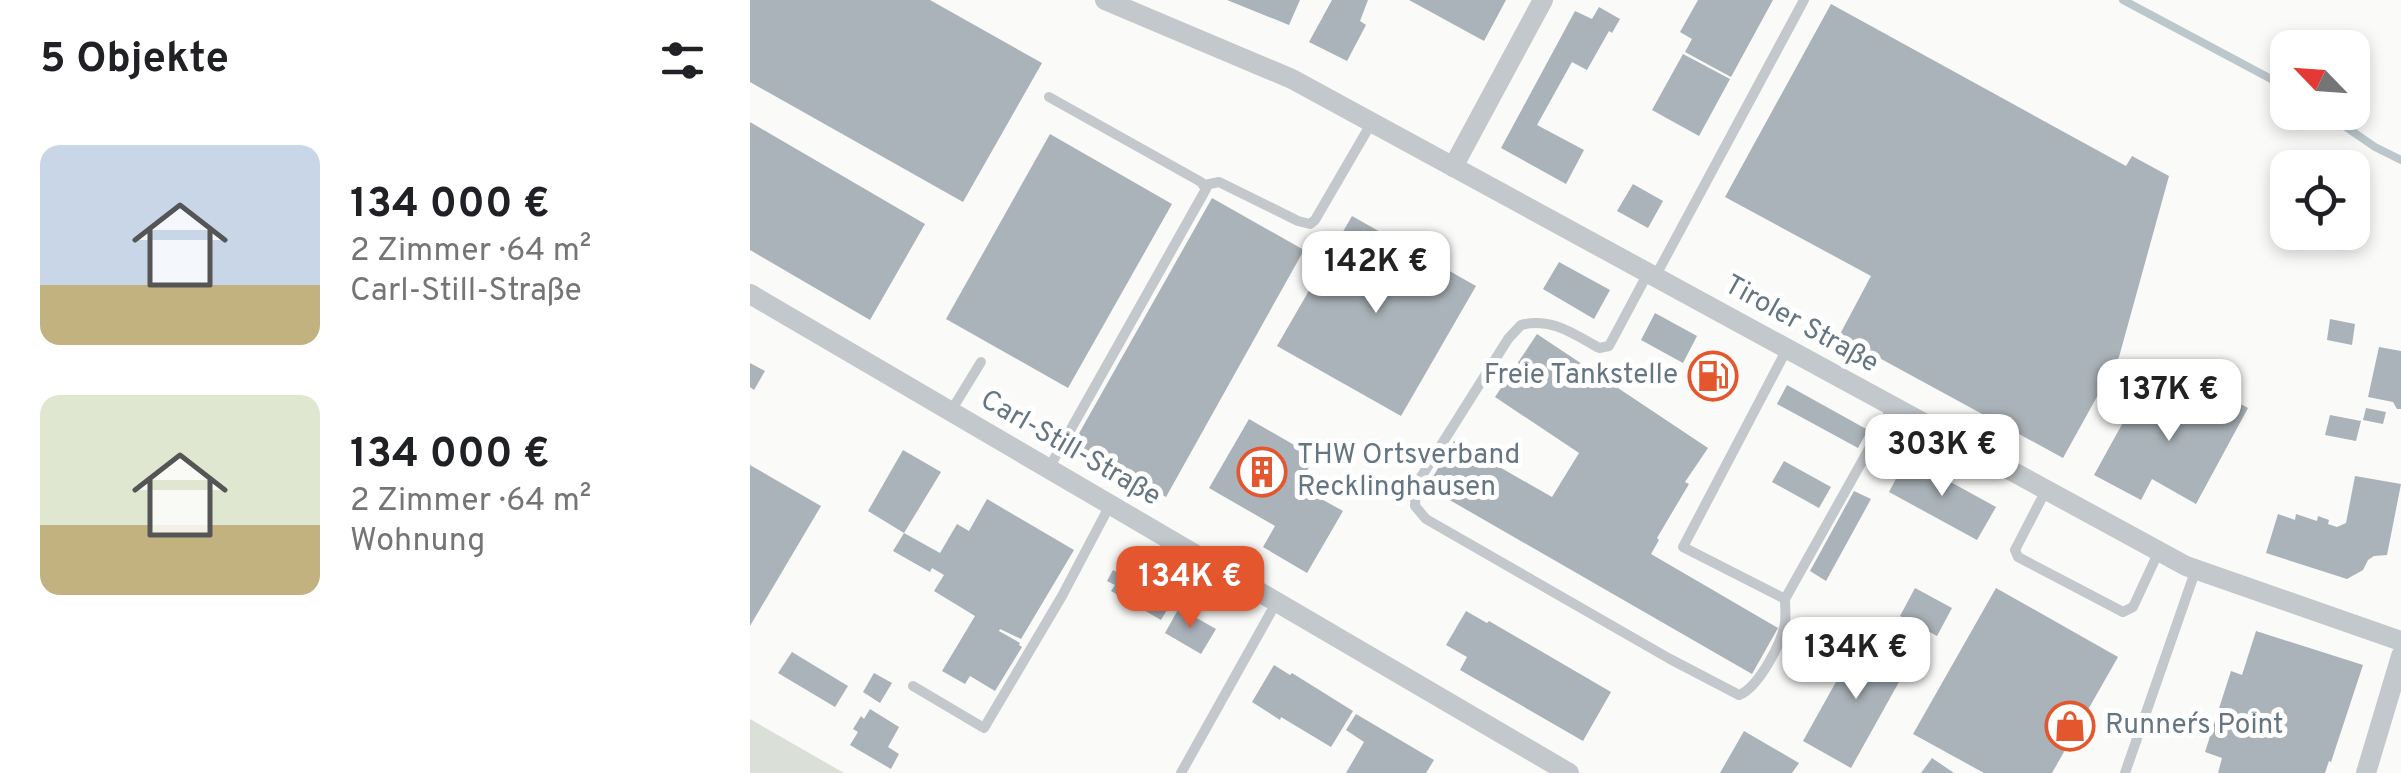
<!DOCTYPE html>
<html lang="de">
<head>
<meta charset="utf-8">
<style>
	body { margin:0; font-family:Overpass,sans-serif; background:#f2f2f2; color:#202124; height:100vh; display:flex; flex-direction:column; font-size:38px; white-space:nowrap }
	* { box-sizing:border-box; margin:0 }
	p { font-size:32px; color:#757577 }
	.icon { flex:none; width:55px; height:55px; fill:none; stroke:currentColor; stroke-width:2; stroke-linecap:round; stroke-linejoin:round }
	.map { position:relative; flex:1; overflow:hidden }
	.details { display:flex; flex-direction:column; background:#fff; width:750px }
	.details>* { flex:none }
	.needle { width:65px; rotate:295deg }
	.tools { position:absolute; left:1520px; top:30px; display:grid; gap:20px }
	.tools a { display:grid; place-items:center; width:100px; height:100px; border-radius:20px; background:#fff; box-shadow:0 5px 15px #0003; font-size:50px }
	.price { position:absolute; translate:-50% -85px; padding:0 22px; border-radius:20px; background:#fff; color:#222; font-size:32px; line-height:65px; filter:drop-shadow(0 2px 5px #0008) }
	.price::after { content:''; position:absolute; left:50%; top:60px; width:30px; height:22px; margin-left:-15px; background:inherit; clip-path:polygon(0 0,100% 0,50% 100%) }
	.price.active { background:#e4572e; color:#fff }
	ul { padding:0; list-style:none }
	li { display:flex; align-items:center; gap:30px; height:250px; padding:0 40px }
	li span { display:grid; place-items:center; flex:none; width:280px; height:200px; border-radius:20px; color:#555 }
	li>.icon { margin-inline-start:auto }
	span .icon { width:120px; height:120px; fill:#fffc; stroke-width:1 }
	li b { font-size:42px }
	h2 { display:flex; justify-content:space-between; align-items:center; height:120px; padding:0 40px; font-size:42px }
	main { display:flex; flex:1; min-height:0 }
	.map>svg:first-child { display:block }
</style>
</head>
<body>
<main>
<section class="details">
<h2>5 Objekte<svg class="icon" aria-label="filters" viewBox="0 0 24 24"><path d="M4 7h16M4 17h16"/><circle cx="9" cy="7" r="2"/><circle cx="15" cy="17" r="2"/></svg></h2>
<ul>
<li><span style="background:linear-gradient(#c9d6e8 70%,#c2b280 0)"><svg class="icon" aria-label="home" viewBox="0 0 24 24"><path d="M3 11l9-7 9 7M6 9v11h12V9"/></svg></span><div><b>134 000 €</b><p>2 Zimmer · 64 m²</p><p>Carl-Still-Straße</p></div></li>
<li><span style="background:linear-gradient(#dfe7d0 65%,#c2b280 0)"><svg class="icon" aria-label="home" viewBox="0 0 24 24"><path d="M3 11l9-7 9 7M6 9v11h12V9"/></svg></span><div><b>134 000 €</b><p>2 Zimmer · 64 m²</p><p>Wohnung</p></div></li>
</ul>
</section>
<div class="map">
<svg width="1651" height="773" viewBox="0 0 1651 773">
	<rect width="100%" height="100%" fill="#fafaf8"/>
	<path fill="#dadfd7" d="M0 719 94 773H0Z"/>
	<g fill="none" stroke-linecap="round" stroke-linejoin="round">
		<g stroke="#bbc7cb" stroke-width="8">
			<path d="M1373 0 1538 88"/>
			<path d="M1574 112 1625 147 1651 160"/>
		</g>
	</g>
	<g fill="#aab3b9">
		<path d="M0 0H180L292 63 213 202 0 82Z"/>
		<path d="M477 0H550L539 25Z"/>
		<path d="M582 0H618L610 21 616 25 597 61 559 42Z"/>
		<path d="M659 0H756L734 41Z"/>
		<path d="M948 0H1023L981 77 935 52 942 39 930 32Z"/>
		<path d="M1081 4 1376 166 1382 156 1419 176 1369 357 1313 458 1089 336 1121 276 975 197Z"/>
		<path d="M849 7 870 19 862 33 859 31 837 70 822 62 787 125 834 150 816 184 751 148 825 11 842 19Z"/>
		<path d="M933 54 980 79 949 136 902 110Z"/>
		<path d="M0 122 175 224 120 320 0 250Z"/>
		<path d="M300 134 422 204 318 388 196 319Z"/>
		<path d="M883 184 913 201 898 228 867 211Z"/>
		<path d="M462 198 554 250 416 497 323 444Z"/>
		<path d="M602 216 726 286 651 416 527 346Z"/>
		<path d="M809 262 860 290 844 319 793 289Z"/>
		<path d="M905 313 947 336 933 363 891 340Z"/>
		<path d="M1580 319 1605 324 1602 345 1577 340Z"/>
		<path d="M787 334 958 448 935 482 939 484 907 538 909 540 901 554 1028 628 1002 674 677 487 704 441 802 497 829 453 745 397Z"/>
		<path d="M1629 347 1651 351V409H1647L1643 402 1618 397Z"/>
		<path d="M0 363 15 371 4 390 0 387Z"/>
		<path d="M1397 379 1466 417 1477 397 1498 408 1446 504 1402 479 1391 500 1344 475Z"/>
		<path d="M1037 385 1118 430 1108 448 1027 404Z"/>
		<path d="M1616 408 1636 412 1633 424 1613 420Z"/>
		<path d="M1580 415 1611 421 1606 441 1575 435Z"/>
		<path d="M499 419 565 457 548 486 593 511 557 573 513 547 525 526 459 488Z"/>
		<path d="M153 450 191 472 154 533 190 553 207 524 219 531 237 499 324 550 271 639 250 629 249 631 270 643 269 645 272 647 245 691 220 676 215 684 192 671 225 616 184 591 194 575 182 568 180 572 143 551 154 533 118 511Z"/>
		<path d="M1157 458 1246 507 1227 540 1139 492Z"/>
		<path d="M1034 461 1081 487 1069 508 1022 482Z"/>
		<path d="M0 465 71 506 0 626Z"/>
		<path d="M1605 476 1651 484 1637 555 1624 556 1618 560 1613 570 1597 579 1516 553 1528 514 1545 520 1546 514 1567 521 1568 516 1579 520 1578 524 1587 527 1596 523Z"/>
		<path d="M1104 491 1121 499 1076 581 1060 571Z"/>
		<path d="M363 570 421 603 411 620 361 591 365 585 357 581Z"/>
		<path d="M1165 588 1202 608 1187 636 1150 616Z"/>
		<path d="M1246 588 1368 657 1302 773H1234L1163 734Z"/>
		<path d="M429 608 466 629 451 654 415 633Z"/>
		<path d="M716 611 737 623 739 621 861 692 833 741 710 670 717 657 696 645Z"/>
		<path d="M1506 631 1613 665 1581 762 1579 761 1575 773H1468L1472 758 1455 752 1481 671 1492 675Z"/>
		<path d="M1111 637 1159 664 1101 768 1053 741Z"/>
		<path d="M42 652 98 686 85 707 28 673Z"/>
		<path d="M524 665 540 675 542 673 603 711 581 747 531 717 530 720 502 702Z"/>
		<path d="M124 673 142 683 130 703 113 692Z"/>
		<path d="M120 709 149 727 138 747 149 754 141 769 100 745 108 732 103 729 111 716 114 719Z"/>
		<path d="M606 714 684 760 676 773H596L614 742 596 730Z"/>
		<path d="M994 731 1049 763 1042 773H970Z"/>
		<path d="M1182 758 1204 773H1171Z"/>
	</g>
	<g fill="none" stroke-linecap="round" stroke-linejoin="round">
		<g stroke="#c3c8cc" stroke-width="10">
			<path d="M455 185 469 182 548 221 560 224 565 220 622 122"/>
			<path d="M898 273 859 346 849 348C824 334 801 317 771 325L758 339 666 485 665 506 676 519 920 659 989 695C1008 688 1032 643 1035 623 1036 615 1035 606 1035 599L1143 406"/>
			<path d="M905 277 1054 0"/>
			<path d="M201 411 231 362"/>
			<path d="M299 468 456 189 451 182 299 97"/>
			<path d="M1296 490 1265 550 1268 557 1373 612 1383 607 1409 551"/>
			<path d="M1035 599 933 547 1037 349"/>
			<path d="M163 686 234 728 312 596 360 505"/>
			<path d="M431 773 526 603"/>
			<path d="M1375 773 1446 569"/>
		</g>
		<g stroke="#c3c8cc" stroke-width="20">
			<path d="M355 0 542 79 1436 566 1651 641"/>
			<path d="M703 167 793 0"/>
			<path d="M0 294 819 773"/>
			<path d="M1616 773 1651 656"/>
		</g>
	</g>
	<defs>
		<g id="fuel-ring" transform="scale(2.5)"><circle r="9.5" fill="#fff" stroke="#e4572e" stroke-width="1.5"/><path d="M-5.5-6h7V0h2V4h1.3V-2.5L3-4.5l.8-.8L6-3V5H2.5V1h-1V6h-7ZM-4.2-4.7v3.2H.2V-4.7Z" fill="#e4572e"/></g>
		<g id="building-ring" transform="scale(2.5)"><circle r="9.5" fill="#fff" stroke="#e4572e" stroke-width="1.5"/><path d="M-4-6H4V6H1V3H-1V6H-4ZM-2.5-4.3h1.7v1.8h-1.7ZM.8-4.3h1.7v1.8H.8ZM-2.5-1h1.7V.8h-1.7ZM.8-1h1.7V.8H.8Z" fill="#e4572e"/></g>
		<g id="shop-ring" transform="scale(2.5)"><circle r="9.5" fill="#fff" stroke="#e4572e" stroke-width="1.5"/><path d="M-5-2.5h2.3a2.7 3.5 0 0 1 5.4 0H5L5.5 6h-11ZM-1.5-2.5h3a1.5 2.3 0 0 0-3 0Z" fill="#e4572e"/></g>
	</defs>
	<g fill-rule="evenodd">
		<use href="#fuel-ring" x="963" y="376"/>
		<use href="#building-ring" x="512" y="472"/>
		<use href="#shop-ring" x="1320" y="726"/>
	</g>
	<g text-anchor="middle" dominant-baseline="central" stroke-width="10" stroke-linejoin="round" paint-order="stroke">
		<g font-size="28" fill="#657683" stroke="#fff">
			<text transform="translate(1051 325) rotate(29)">Tiroler Straße</text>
			<text transform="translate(320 449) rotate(30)">Carl-Still-Straße</text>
		</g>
		<g font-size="28" fill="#657683" stroke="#fff" text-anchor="start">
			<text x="928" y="376" text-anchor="end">Freie Tankstelle</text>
			<text x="547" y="456">THW Ortsverband<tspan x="547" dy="32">Recklinghausen</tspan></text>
			<text x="1355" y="726">Runner´s Point</text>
		</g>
	</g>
</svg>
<div class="tools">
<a><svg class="needle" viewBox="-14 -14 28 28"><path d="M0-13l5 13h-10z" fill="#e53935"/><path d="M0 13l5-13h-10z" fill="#757577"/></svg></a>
<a><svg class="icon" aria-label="locate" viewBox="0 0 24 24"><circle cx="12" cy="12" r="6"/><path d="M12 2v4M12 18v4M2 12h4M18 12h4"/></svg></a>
</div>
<b class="price" style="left:626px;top:316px">142K €</b>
<b class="price" style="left:1419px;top:444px">137K €</b>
<b class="price" style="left:1192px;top:499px">303K €</b>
<b class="price active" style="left:440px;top:631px">134K €</b>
<b class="price" style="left:1106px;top:702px">134K €</b>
</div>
</main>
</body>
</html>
